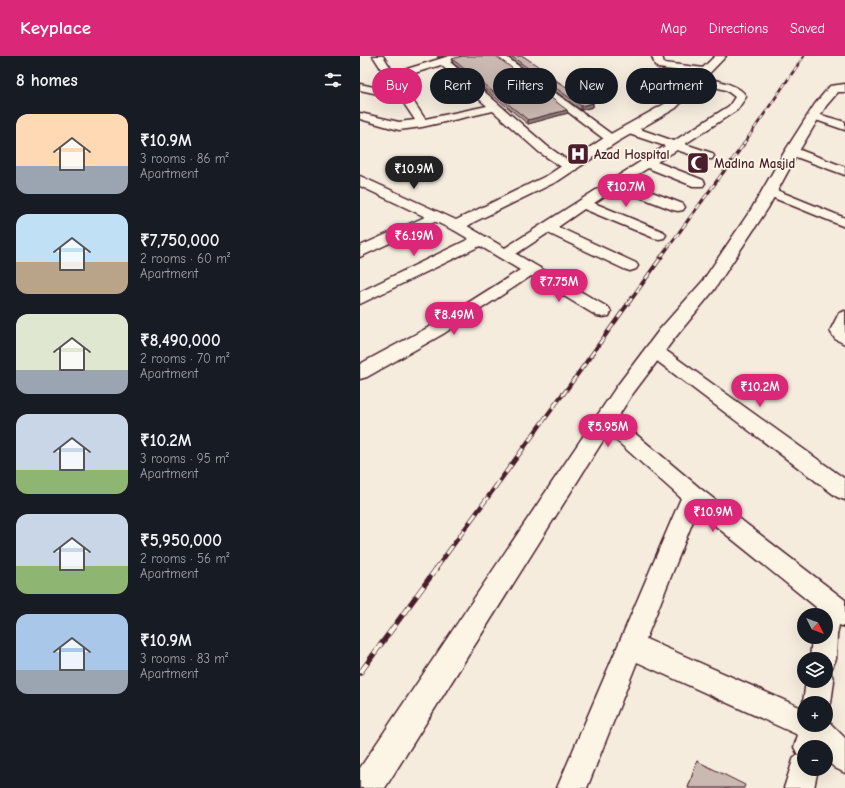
<!DOCTYPE html>
<html lang="en">
<head>
<meta charset="utf-8">
<style>
	body { margin:0; font-family:"Comic Neue",sans-serif; background:#20242c; color:#f1f3f6; height:100vh; display:flex; flex-direction:column; font-size:15px; white-space:nowrap }
	* { box-sizing:border-box; margin:0 }
	p { font-size:13px; color:#9ea1a6 }
	.icon { flex:none; width:22px; height:22px; fill:none; stroke:currentColor; stroke-width:2; stroke-linecap:round; stroke-linejoin:round }
	.map { position:relative; flex:1; overflow:hidden }
	.panel { display:flex; flex-direction:column; background:#171b24; width:360px }
	.panel>* { flex:none }
	.top-card { position:absolute; left:12px; top:12px; width:380px; height:36px; display:flex; gap:8px }
	.needle { width:26px; rotate:132deg }
	.tools { position:absolute; left:437px; top:552px; display:grid; gap:8px }
	.tools a { display:grid; place-items:center; width:36px; height:36px; border-radius:50%; background:#171b24; box-shadow:0 4px 16px #0002; font-size:20px }
	.price { position:absolute; translate:-50% -34px; padding:0 9px; border-radius:14px; background:#db2777; color:#fff; font-size:13px; line-height:26px; filter:drop-shadow(0 1px 2px #0008) }
	.price::after { content:''; position:absolute; left:50%; top:24px; width:12px; height:9px; margin-left:-6px; background:inherit; clip-path:polygon(0 0,100% 0,50% 100%) }
	.price.current { background:#222; color:#fff }
	ul { padding:0; list-style:none }
	li { display:flex; align-items:center; gap:12px; height:100px; padding:0 16px }
	li span { display:grid; place-items:center; flex:none; width:112px; height:80px; border-radius:12px; color:#555 }
	li>.icon { margin-inline-start:auto }
	span .icon { width:48px; height:48px; fill:#fffc; stroke-width:1 }
	li b { font-size:17px }
	h2 { display:flex; justify-content:space-between; align-items:center; height:48px; padding:0 16px; font-size:17px }
	.chip { padding:0 14px; border-radius:18px; background:#171b24; box-shadow:0 4px 16px #0002; font-size:14px; line-height:36px }
	.chip.current { background:#db2777; color:#fff }
	header { display:flex; align-items:center; gap:24px; box-sizing:border-box; height:56px; padding:0 20px; background:#db2777; color:#fff }
	header strong { font-size:19px }
	nav { display:flex; gap:22px; margin-inline-start:auto; font-size:14px }
	main { display:flex; flex:1; min-height:0 }
	.map>svg:first-child { display:block }
</style>
</head>
<body>
<header>
<strong>Keyplace</strong>
<nav><a>Map</a><a>Directions</a><a>Saved</a></nav>
</header>
<main>
<section class="panel">
<h2>8 homes<svg class="icon" aria-label="filters" viewBox="0 0 24 24"><path d="M4 7h16M4 17h16"/><circle cx="9" cy="7" r="2"/><circle cx="15" cy="17" r="2"/></svg></h2>
<ul>
<li><span style="background:linear-gradient(#ffd9b3 65%,#9aa5b1 0)"><svg class="icon" aria-label="home" viewBox="0 0 24 24"><path d="M3 11l9-7 9 7M6 9v11h12V9"/></svg></span><div><b>₹10.9M</b><p>3 rooms · 86 m²</p><p>Apartment</p></div></li>
<li><span style="background:linear-gradient(#bfe0f5 60%,#b9a48a 0)"><svg class="icon" aria-label="home" viewBox="0 0 24 24"><path d="M3 11l9-7 9 7M6 9v11h12V9"/></svg></span><div><b>₹7,750,000</b><p>2 rooms · 60 m²</p><p>Apartment</p></div></li>
<li><span style="background:linear-gradient(#dfe7d0 70%,#9aa5b1 0)"><svg class="icon" aria-label="home" viewBox="0 0 24 24"><path d="M3 11l9-7 9 7M6 9v11h12V9"/></svg></span><div><b>₹8,490,000</b><p>2 rooms · 70 m²</p><p>Apartment</p></div></li>
<li><span style="background:linear-gradient(#c9d6e8 70%,#8fb573 0)"><svg class="icon" aria-label="home" viewBox="0 0 24 24"><path d="M3 11l9-7 9 7M6 9v11h12V9"/></svg></span><div><b>₹10.2M</b><p>3 rooms · 95 m²</p><p>Apartment</p></div></li>
<li><span style="background:linear-gradient(#c9d6e8 65%,#8fb573 0)"><svg class="icon" aria-label="home" viewBox="0 0 24 24"><path d="M3 11l9-7 9 7M6 9v11h12V9"/></svg></span><div><b>₹5,950,000</b><p>2 rooms · 56 m²</p><p>Apartment</p></div></li>
<li><span style="background:linear-gradient(#a9c7e8 70%,#9aa5b1 0)"><svg class="icon" aria-label="home" viewBox="0 0 24 24"><path d="M3 11l9-7 9 7M6 9v11h12V9"/></svg></span><div><b>₹10.9M</b><p>3 rooms · 83 m²</p><p>Apartment</p></div></li>
</ul>
</section>
<div class="map">
<svg width="485" height="732" viewBox="0 0 485 732">
	<rect width="100%" height="100%" fill="#f5ecde"/>
	<filter id="ink" filterUnits="userSpaceOnUse"><feTurbulence type="fractalNoise" baseFrequency=".025" numOctaves="2"/><feDisplacementMap in="SourceGraphic" scale="8" xChannelSelector="R" yChannelSelector="G"/><feConvolveMatrix kernelMatrix="1 2 1 2 8 2 1 2 1" color-interpolation-filters="sRGB"/></filter>
	<g filter="url(#ink)">
		<g fill="none" stroke-linecap="round" stroke-linejoin="round">
			<g stroke="#4a1f2b" stroke-width="3">
				<g id="street">
					<path d="M13 0H23L34 17 89 0H104L102 2 90 6 187 90 217 111 216 114H206L179 96 133 55 62 71 39 74 0 63V57L39 66 55 64 41 43 0 34V28L36 36ZM81 9 127 50 65 63 38 22Z"/>
					<path d="M134 0H145L258 83 256 86H248Z"/>
					<path d="M292 0H302L304 7 344 12 349 15 344 18 298 12 295 9Z"/>
					<path d="M337 20C350 23 382 28 386 41L377 54 325 88 352 97 354 100 352 103H344L317 94 297 106 343 124 345 127 343 130H333L288 112 266 126 323 148 325 151 323 154 318 155 313 154 257 132 234 147 304 176 306 179 304 182 299 183 294 182 224 153 198 171 276 207 278 210 276 213 270 215 264 213 188 177 156 198 249 252 251 256 249 260 243 261 237 260 171 220 83 278 7 321 0 323V308L71 270 160 214 120 190 0 248V236L109 183 92 173 90 170 92 167 97 166 102 167 145 192 305 90 266 77 264 74 266 71H274L314 85 369 50 375 41 366 34 333 25 332 23Z"/>
					<path d="M454 57 485 66V74L450 62 448 60 450 58Z"/>
					<path d="M432 91 485 111V119L428 98 426 95 428 92Z"/>
					<path d="M409 131 485 162V171L404 138 402 135 404 132Z"/>
					<path d="M76 156 81 157 83 160 81 163 0 201V190Z"/>
					<path d="M485 255V288L475 283 470 275 479 257Z"/>
					<path d="M295 289 301 291 485 423V444L477 441 289 299 286 295 289 291Z"/>
					<path d="M246 356 253 359 341 433 485 544V571L479 569 477 579 476 603 472 612 467 614 470 615 474 625 471 647 466 657V647H444V649L443 647 446 625H466V603H450L452 581H466V559H455L456 551 337 455 286 583 444 653V669H466V661L468 665 485 682V717L475 712 466 704V691H444V713H458L454 732H424L434 701 438 699 434 691 438 679 277 606 227 732H197L321 442 239 369 236 364 239 359Z"/>
				</g>
			</g>
			<g stroke="#4a1f2b" stroke-width="3">
				<g id="secondary">
					<path d="M355 0H366L316 52 257 86 198 125 114 166C106 171 101 176 91 173L0 130V120L96 164 188 119 247 80 308 46Z"/>
					<path d="M485 28V36H478L466 50 439 95 408 152 354 234 314 283 271 340 25 732H0V712L257 330 300 273 342 226 392 152 425 95 455 48 470 30Z"/>
				</g>
			</g>
			<use href="#street" fill="#fcf5e5" fill-rule="evenodd"/>
			<use href="#secondary" fill="#fcf5e5" fill-rule="evenodd"/>
			<g stroke="#4a1f2b" stroke-width="2.5">
				<path id="rail-far4" d="M383 89 444 0"/>
			</g>
			<g stroke="#4a1f2b" stroke-width="3">
				<path id="rail-far3" d="M301 201 384 88"/>
			</g>
			<g stroke="#4a1f2b" stroke-width="4">
				<path id="rail-far2" d="M202 340 302 200"/>
			</g>
			<g stroke="#4a1f2b" stroke-width="4.5">
				<path id="rail-far1" d="M75 514 202 339"/>
			</g>
			<g stroke="#4a1f2b" stroke-width="5.5">
				<path id="rail" d="M0 617 76 513"/>
			</g>
			<use href="#rail-far4" stroke="#fcf5e5" stroke-width="1.5" stroke-dasharray="5" stroke-linecap="butt"/>
			<use href="#rail-far3" stroke="#fcf5e5" stroke-width="2" stroke-dasharray="6" stroke-linecap="butt"/>
			<use href="#rail-far2" stroke="#fcf5e5" stroke-width="2.5" stroke-dasharray="8" stroke-linecap="butt"/>
			<use href="#rail-far1" stroke="#fcf5e5" stroke-width="3" stroke-dasharray="10" stroke-linecap="butt"/>
			<use href="#rail" stroke="#fcf5e5" stroke-width="4" stroke-dasharray="12" stroke-linecap="butt"/>
		</g>
		<g fill="#ae9f98" stroke="#4a1f2b">
			<path d="M147 0H163L192 22 233 47V51L221 54Z"/>
			<path d="M92 3 208 57 168 68 93 7Z"/>
			<path d="M337 705 384 732H328Z"/>
		</g>
		<g fill="#8d827c" stroke="#4a1f2b">
			<path d="M77 0H84L78 2Z"/>
			<path d="M233 47V51L221 54V50Z"/>
			<path d="M207 54 208 57 168 68V64Z"/>
		</g>
		<g fill="#cab9b1" stroke="#4a1f2b">
			<path d="M102 0H136L207 54 168 64 92 3Z"/>
			<path d="M151 0H163L191 19 188 20 233 47 221 50Z"/>
			<path d="M337 705 385 729 384 732H328Z"/>
		</g>
	</g>
	<defs>
		<g id="hospital-square" transform="scale(1.15)"><rect x="-9" y="-9" width="18" height="18" rx="4" fill="#4a1f2b" stroke="#fcf5e5"/><path d="M-5-5h3v3.5h4V-5h3V5h-3V1.5h-4V5h-3Z" fill="#fff"/></g>
		<g id="mosque-square" transform="scale(1.15)"><rect x="-9" y="-9" width="18" height="18" rx="4" fill="#4a1f2b" stroke="#fcf5e5"/><path d="M3.5-4.9A6 6 0 1 0 3.5 4.9A5 5 0 1 1 3.5-4.9Z" fill="#fff"/></g>
	</defs>
	<g fill-rule="evenodd">
		<use href="#hospital-square" x="218" y="98"/>
		<use href="#mosque-square" x="338" y="107"/>
	</g>
	<g text-anchor="middle" dominant-baseline="central" stroke-width="3.5" stroke-linejoin="round" paint-order="stroke">
		<g font-size="13" font-weight="bold" fill="#4a1f2b" stroke="#fcf5e5" text-anchor="start">
			<text x="234" y="98">Azad Hospital</text>
			<text x="354" y="107">Madina Masjid</text>
		</g>
	</g>
</svg>
<div class="tools">
<a><svg class="needle" viewBox="-14 -14 28 28"><path d="M0-13l5 13h-10z" fill="#e53935"/><path d="M0 13l5-13h-10z" fill="#9ea1a6"/></svg></a>
<a><svg class="icon" aria-label="layers" viewBox="0 0 24 24"><path d="M12 4l9 5-9 5-9-5zM3 14l9 5 9-5"/></svg></a>
<a>+</a>
<a>−</a>
</div>
<b class="price current" style="left:54px;top:134px">₹10.9M</b>
<b class="price" style="left:266px;top:152px">₹10.7M</b>
<b class="price" style="left:54px;top:201px">₹6.19M</b>
<b class="price" style="left:199px;top:247px">₹7.75M</b>
<b class="price" style="left:94px;top:280px">₹8.49M</b>
<b class="price" style="left:400px;top:352px">₹10.2M</b>
<b class="price" style="left:248px;top:392px">₹5.95M</b>
<b class="price" style="left:353px;top:477px">₹10.9M</b>
<div class="top-card">
<a class="chip current">Buy</a>
<a class="chip">Rent</a>
<a class="chip">Filters</a>
<a class="chip">New</a>
<a class="chip">Apartment</a>
</div>
</div>
</main>
</body>
</html>
